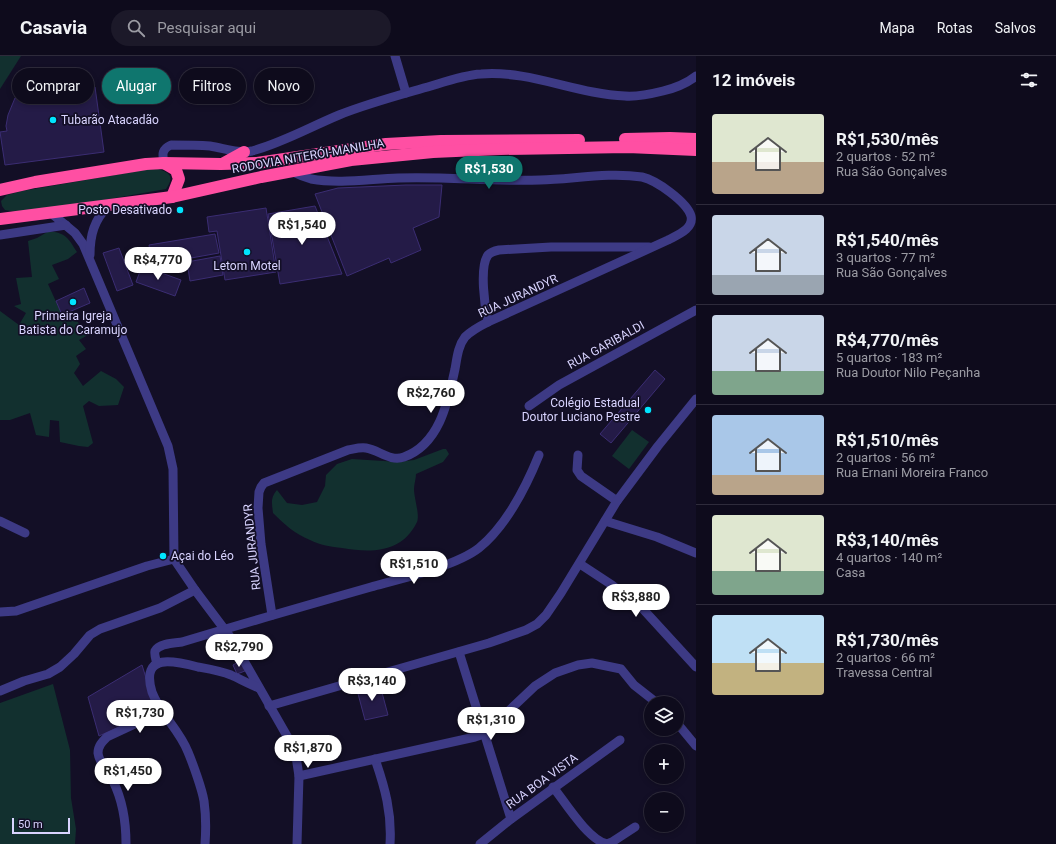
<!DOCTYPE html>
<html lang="pt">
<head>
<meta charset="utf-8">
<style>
	body { margin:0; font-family:Roboto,sans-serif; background:#1c1929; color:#f1f3f6; height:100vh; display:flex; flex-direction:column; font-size:15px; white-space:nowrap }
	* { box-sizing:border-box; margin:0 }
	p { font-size:13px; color:#9b9ba3 }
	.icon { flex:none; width:22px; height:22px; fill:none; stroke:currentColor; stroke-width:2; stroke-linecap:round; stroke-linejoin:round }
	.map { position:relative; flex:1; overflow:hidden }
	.side { display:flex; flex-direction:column; background:#0e0b1c; width:360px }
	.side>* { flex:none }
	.top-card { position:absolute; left:12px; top:12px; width:380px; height:36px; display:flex; gap:8px }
	.buttons { position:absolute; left:644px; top:640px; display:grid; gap:8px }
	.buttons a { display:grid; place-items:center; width:40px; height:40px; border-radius:50%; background:#0e0b1c; box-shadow:0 2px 6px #0003,0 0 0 1px #2e2b3b; font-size:20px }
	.scale { position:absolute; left:12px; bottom:10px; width:58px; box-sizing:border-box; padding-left:4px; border:2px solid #d9d4ff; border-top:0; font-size:11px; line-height:14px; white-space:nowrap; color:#d9d4ff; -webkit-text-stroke:3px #130f26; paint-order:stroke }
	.price { position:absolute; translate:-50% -34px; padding:0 9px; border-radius:14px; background:#fff; color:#222; font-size:13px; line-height:26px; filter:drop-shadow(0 1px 2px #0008) }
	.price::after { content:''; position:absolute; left:50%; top:24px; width:12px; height:9px; margin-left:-6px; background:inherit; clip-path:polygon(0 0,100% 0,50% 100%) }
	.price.selected { background:#0f766e; color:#fff }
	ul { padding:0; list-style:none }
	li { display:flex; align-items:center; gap:12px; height:100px; padding:0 16px }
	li+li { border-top:1px solid #2e2b3b }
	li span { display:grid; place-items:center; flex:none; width:112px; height:80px; border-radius:4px; color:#555 }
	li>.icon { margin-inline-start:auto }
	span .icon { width:48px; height:48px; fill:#fffc; stroke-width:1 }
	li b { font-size:17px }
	h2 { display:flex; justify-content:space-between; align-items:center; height:48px; padding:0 16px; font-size:17px }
	.chip { padding:0 14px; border-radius:18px; background:#0e0b1c; box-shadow:0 2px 6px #0003,0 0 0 1px #2e2b3b; font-size:14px; line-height:36px }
	.chip.selected { background:#0f766e; color:#fff }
	header { display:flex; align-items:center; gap:24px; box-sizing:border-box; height:56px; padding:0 20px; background:#0e0b1c; border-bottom:1px solid #2e2b3b }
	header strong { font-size:19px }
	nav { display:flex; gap:22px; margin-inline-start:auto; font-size:14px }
	.search { width:280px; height:36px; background:#1c1929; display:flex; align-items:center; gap:10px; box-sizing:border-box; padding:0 14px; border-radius:22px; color:#9b9ba3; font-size:15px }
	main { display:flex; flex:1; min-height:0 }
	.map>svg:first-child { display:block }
</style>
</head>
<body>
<header>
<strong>Casavia</strong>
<div class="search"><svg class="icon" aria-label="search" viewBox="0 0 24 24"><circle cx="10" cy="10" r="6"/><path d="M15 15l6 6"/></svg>Pesquisar aqui</div>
<nav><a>Mapa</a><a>Rotas</a><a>Salvos</a></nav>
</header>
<main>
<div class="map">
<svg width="696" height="788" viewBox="0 0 696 788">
	<rect width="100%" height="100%" fill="#130f26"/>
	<g fill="#12302f">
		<path d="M0 0H21L0 33Z"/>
		<path d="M158 113C171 117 174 121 166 133L81 148 17 156 5 154 2 150 1 145 7 139 22 135 144 114Z"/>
		<path d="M49 175C66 177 68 182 77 196L68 203 52 209 59 223 48 228 62 259 68 257 71 265H77L88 279 79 284 86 293 76 300 80 308 74 317 83 330 101 315 116 323 124 331 118 349 99 350 89 345 83 350 93 387 88 391 79 390 60 386 59 365 50 364 49 381 36 379 30 357 10 364H0V255L19 269 26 257 14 250 21 248 16 222 32 221 28 185 37 182Z"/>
		<path d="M632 374 649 386 629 413 612 400Z"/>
		<path d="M443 393H446L449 398 443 406 416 418C416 423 414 428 414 433 414 442 420 459 417 466 402 497 372 497 342 492 331 491 320 489 310 484 295 478 284 468 273 457 272 448 270 442 277 434L287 447 302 449 317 446 325 430 326 419 337 408 352 403 399 406 414 404Z"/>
		<path d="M53 628 70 694 71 742 76 773 75 788H0V647Z"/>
	</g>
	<g fill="#241b47" stroke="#3b2d73">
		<path d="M95 31 104 96 5 109 0 76 7 75 6 70 8 59 15 42Z"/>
		<path d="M406 129H442L439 161 413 172 421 194 391 207 389 202 347 220 315 138 338 132Z"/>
		<path d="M315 150 342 218 280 228 268 158Z"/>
		<path d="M266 152 276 216 225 224 217 175 209 176 207 161Z"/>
		<path d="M215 178 219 197 152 209 149 189Z"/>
		<path d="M119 192 133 229 117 235 103 197Z"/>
		<path d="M220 200 223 219 190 225 187 206Z"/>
		<path d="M142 210 181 224 175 240 136 226Z"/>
		<path d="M84 232 90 247 62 259 56 245Z"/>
		<path d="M655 314 665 323 611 387 600 378Z"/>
		<path d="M240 605 245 615 237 618 233 609Z"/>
		<path d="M142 609 156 654 99 680 88 641Z"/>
		<path d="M380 629 388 659 365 664 357 634Z"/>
	</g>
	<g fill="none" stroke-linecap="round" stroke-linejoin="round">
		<g stroke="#3d3a85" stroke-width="9">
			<path d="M395 0 406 37"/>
			<path d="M164 107C162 98 162 93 171 89 184 89 197 89 210 90 224 92 238 98 252 95 282 87 310 71 339 59 369 47 400 39 431 30 447 25 464 19 481 18 530 14 576 38 625 40 638 41 651 38 663 35 675 32 686 28 696 20"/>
			<path d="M51 157 75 177 83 188 168 390 173 413 174 503 195 534 231 582 295 694 299 720 297 788"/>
			<path d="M0 179 66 169"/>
			<path d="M90 199C90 179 94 164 109 149"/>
			<path d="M488 266C485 252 479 211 488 199 491 196 494 195 499 194L551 191H649"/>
			<path d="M529 350 559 329 696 254"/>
			<path d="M578 399 577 414 581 420 617 445"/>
			<path d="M0 465 25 477"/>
			<path d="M605 465 657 481 696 497"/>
			<path d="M580 508 612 529 642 552 696 611"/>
			<path d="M0 556 16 555 147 510 174 503"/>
			<path d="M272 559 261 488 258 452 259 436 261 431 264 427 348 394C354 393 360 391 366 392 379 394 390 406 404 401 440 388 448 345 455 313 457 302 458 290 465 281 472 274 480 270 488 266L668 184C677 179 694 173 691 160 687 146 656 124 642 121 609 116 574 123 540 124 493 126 445 120 398 122 369 123 339 128 311 123 304 121 297 118 291 115"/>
			<path d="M459 596 511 763"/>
			<path d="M157 608C156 604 154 598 155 595 159 587 175 587 182 586 245 567 308 549 371 531 400 523 456 510 479 492 506 470 526 431 539 399"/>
			<path d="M0 635 24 625 48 618 60 611 74 598 90 579 100 573 160 552 195 534"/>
			<path d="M269 650 489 587 526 574 537 568 546 559 561 537 617 445 658 390 696 343"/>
			<path d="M677 667 696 690"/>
			<path d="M375 703C385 732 392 757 390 788"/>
			<path d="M299 720 475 681 484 678 498 665 535 630 555 617 578 609 592 607 621 613 634 629 657 647"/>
			<path d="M553 731C565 746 588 784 607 788"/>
			<path d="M126 788C126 765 123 745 113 725 108 716 99 707 98 697 98 690 102 686 107 681L152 660 160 653"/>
			<path d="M205 788C206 774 206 759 204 745 202 733 193 708 188 696 179 673 160 658 152 636 140 596 175 605 198 611 209 613 221 615 231 619 240 623 249 628 259 632"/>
			<path d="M480 788 511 763 620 684"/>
			<path d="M607 788 612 786 635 771"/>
		</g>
		<g stroke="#ff4fa3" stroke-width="12">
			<path d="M625 83 670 82 696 83"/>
			<path d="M164 107 176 114 179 123 172 141"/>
			<path d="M224 107 244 96"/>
			<path d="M0 134 35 126 146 108 164 107 221 108 257 107 386 88 441 85 579 84"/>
			<path d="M0 163 172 141 261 121 351 104 433 96 501 93 628 91 696 94"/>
		</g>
	</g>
	<g fill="#00e5ff" stroke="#130f26" stroke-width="1.5">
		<circle cx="53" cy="64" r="4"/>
		<circle cx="180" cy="154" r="4"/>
		<circle cx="247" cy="196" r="4"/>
		<circle cx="73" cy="246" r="4"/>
		<circle cx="648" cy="354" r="4"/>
		<circle cx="163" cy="500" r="4"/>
	</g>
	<g text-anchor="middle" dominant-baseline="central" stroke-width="3.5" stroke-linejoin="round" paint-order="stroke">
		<g font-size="12" fill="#d9d4ff" stroke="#130f26" text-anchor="start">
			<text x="61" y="64">Tubarão Atacadão</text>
			<text x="172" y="154" text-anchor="end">Posto Desativado</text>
			<text x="247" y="210" text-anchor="middle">Letom Motel</text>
			<text x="73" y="260" text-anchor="middle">Primeira Igreja<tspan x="73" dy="14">Batista do Caramujo</tspan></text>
			<text x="640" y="347" text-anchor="end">Colégio Estadual<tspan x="640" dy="14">Doutor Luciano Pestre</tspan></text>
			<text x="171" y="500">Açai do Léo</text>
		</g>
		<g font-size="12" fill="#d9d4ff" stroke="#130f26">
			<text transform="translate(308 100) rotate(-10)">RODOVIA NITERÓI-MANILHA</text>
			<text transform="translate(518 240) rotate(-25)">RUA JURANDYR</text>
			<text transform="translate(606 289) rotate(-29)">RUA GARIBALDI</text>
			<text transform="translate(252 491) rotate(-96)">RUA JURANDYR</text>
			<text transform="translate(542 725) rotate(-36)">RUA BOA VISTA</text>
		</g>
	</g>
</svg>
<div class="buttons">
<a><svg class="icon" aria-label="layers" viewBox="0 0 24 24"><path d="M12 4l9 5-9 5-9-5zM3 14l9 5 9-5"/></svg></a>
<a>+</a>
<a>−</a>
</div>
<div class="scale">50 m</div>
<b class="price selected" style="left:489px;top:134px">R$1,530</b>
<b class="price" style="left:302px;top:190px">R$1,540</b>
<b class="price" style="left:158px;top:225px">R$4,770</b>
<b class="price" style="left:431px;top:358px">R$2,760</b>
<b class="price" style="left:414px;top:529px">R$1,510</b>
<b class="price" style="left:636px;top:562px">R$3,880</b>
<b class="price" style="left:239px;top:612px">R$2,790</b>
<b class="price" style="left:372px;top:646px">R$3,140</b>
<b class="price" style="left:140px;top:678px">R$1,730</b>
<b class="price" style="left:491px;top:685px">R$1,310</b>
<b class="price" style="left:308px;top:713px">R$1,870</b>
<b class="price" style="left:128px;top:736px">R$1,450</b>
<div class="top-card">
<a class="chip">Comprar</a>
<a class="chip selected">Alugar</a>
<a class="chip">Filtros</a>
<a class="chip">Novo</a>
</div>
</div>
<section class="side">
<h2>12 imóveis<svg class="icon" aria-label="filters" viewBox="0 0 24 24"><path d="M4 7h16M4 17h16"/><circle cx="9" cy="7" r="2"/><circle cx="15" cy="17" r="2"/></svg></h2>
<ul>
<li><span style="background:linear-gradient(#dfe7d0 60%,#b9a48a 0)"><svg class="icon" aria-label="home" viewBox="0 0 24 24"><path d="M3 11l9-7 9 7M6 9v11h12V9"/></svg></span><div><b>R$1,530/mês</b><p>2 quartos · 52 m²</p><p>Rua São Gonçalves</p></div></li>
<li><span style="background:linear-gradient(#c9d6e8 75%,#9aa5b1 0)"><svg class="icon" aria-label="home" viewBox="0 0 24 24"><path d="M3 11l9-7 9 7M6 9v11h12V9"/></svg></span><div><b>R$1,540/mês</b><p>3 quartos · 77 m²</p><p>Rua São Gonçalves</p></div></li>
<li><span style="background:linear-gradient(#c9d6e8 70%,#7fa58c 0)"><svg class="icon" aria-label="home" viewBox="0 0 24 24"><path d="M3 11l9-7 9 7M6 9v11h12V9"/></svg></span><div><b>R$4,770/mês</b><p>5 quartos · 183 m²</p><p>Rua Doutor Nilo Peçanha</p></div></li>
<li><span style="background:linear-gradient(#a9c7e8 75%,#b9a48a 0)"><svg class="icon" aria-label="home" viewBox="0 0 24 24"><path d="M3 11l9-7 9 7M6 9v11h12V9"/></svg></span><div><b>R$1,510/mês</b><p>2 quartos · 56 m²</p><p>Rua Ernani Moreira Franco</p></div></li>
<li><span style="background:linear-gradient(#dfe7d0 70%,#7fa58c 0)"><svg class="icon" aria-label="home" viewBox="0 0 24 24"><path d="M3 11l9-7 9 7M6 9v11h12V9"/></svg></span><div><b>R$3,140/mês</b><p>4 quartos · 140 m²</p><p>Casa</p></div></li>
<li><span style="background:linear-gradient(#bfe0f5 60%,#c2b280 0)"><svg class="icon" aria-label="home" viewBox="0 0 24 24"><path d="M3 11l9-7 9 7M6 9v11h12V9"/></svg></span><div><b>R$1,730/mês</b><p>2 quartos · 66 m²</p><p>Travessa Central</p></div></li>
</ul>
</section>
</main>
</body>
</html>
